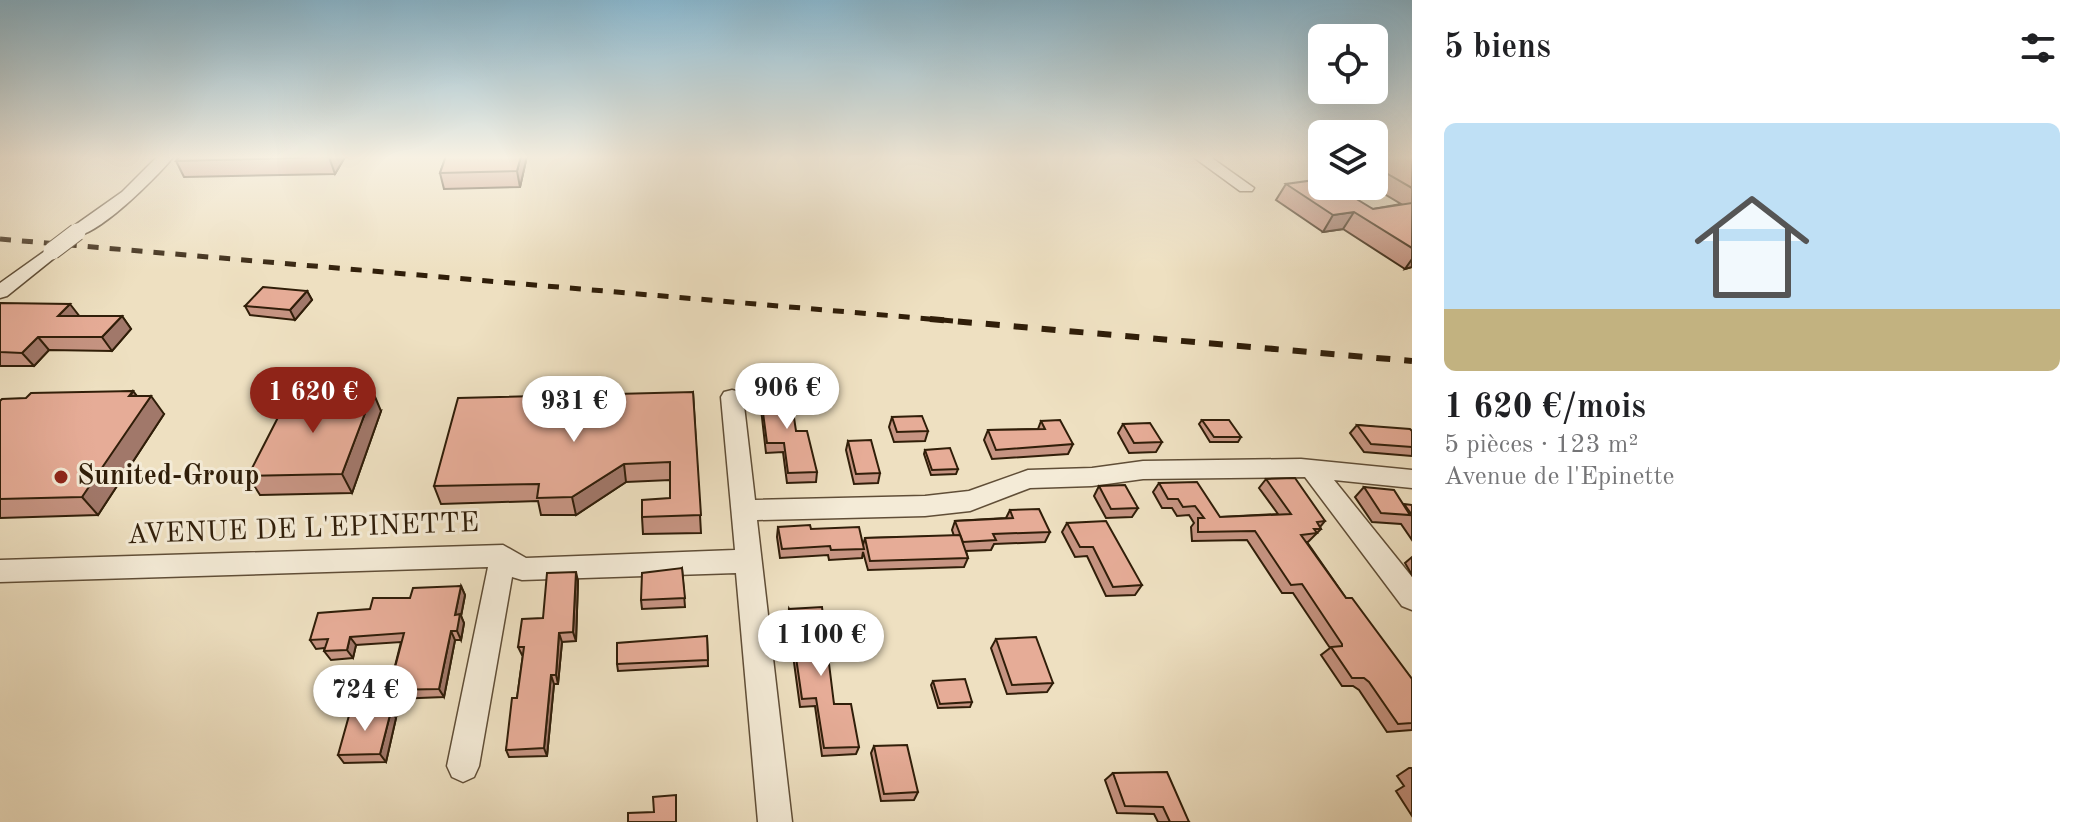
<!DOCTYPE html>
<html lang="fr">
<head>
<meta charset="utf-8">
<style>
	body { margin:0; font-family:"Old Standard TT",serif; background:#f6f6f6; color:#202124; height:100vh; display:flex; flex-direction:column; font-size:30px; white-space:nowrap }
	* { box-sizing:border-box; margin:0 }
	p { font-size:26px; color:#757577 }
	.icon { flex:none; width:44px; height:44px; fill:none; stroke:currentColor; stroke-width:2; stroke-linecap:round; stroke-linejoin:round }
	.map { position:relative; flex:1; overflow:hidden }
	.panel { display:flex; flex-direction:column; background:#fff; width:680px }
	.panel>* { flex:none }
	.fabs { position:absolute; left:1308px; top:24px; display:grid; gap:16px }
	.fabs a { display:grid; place-items:center; width:80px; height:80px; border-radius:12px; background:#fff; box-shadow:0 8px 32px #0002; font-size:40px }
	.price { position:absolute; translate:-50% -68px; padding:0 18px; border-radius:28px; background:#fff; color:#222; font-size:26px; line-height:52px; filter:drop-shadow(0 2px 4px #0008) }
	.price::after { content:''; position:absolute; left:50%; top:48px; width:24px; height:18px; margin-left:-12px; background:inherit; clip-path:polygon(0 0,100% 0,50% 100%) }
	.price.selected { background:#8f2418; color:#fff }
	ul { padding:0; list-style:none }
	li { display:grid; align-content:center; gap:16px; height:424px; padding:0 32px }
	li span { display:grid; place-items:center; height:248px; border-radius:12px; color:#555 }
	li>.icon { margin-inline-start:auto }
	span .icon { width:144px; height:144px; fill:#fffc; stroke-width:1 }
	li b { font-size:34px }
	h2 { display:flex; justify-content:space-between; align-items:center; height:96px; padding:0 32px; font-size:34px }
	main { display:flex; flex:1; min-height:0 }
	.map>svg:first-child { display:block }
</style>
</head>
<body>
<main>
<div class="map">
<svg width="1412" height="822" viewBox="0 0 1412 822">
	<rect width="100%" height="100%" fill="#eee0c1"/>
	<filter id="stains"><feTurbulence type="fractalNoise" baseFrequency=".0025" numOctaves="4"/><feColorMatrix values="0 0 0 0 .2 0 0 0 0 .09 0 0 0 0 .02 0 0 0 .5 -.17"/></filter>
	<radialGradient id="worn" r=".72"><stop offset=".6" stop-color="#630" stop-opacity="0"/><stop offset="1" stop-color="#630" stop-opacity=".3"/></radialGradient>
	<g fill="none" stroke-linecap="round" stroke-linejoin="round">
		<g stroke="#604e37" stroke-width="3">
			<g id="minor">
				<path d="M158 156H174C159 175 94 241 71 236L69 232 71 228 122 192Z"/>
				<path d="M1192 156H1209L1254 188 1252 191H1240Z"/>
				<path d="M52 246 61 251 58 255 7 296 0 298V283Z"/>
				<path d="M732 390 740 392 743 397 755 500 925 496 969 491 1028 470 1092 468 1143 461 1301 459 1412 470V488L1334 480 1412 577V610L1402 606 1305 477 1143 479 1092 486 1030 488 970 511 925 516 757 520 792 822H758L736 573 522 580 512 577 479 766 474 777 463 782 452 777 447 766 488 567 0 582V560L503 545 526 558 735 550 721 397 724 392Z"/>
			</g>
		</g>
		<use href="#minor" fill="#f4ebd7" fill-rule="evenodd"/>
		<path stroke="#301e09" stroke-width="5" stroke-dasharray="11 11" stroke-linecap="butt" d="M0 239 953 321"/>
		<path stroke="#301e09" stroke-width="6" stroke-dasharray="14 14" stroke-linecap="butt" d="M930 319 1412 361"/>
		<g stroke="#604e37" stroke-width="19" stroke-linecap="butt">
			<path id="minor-bridge" d="M52 251 77 232"/>
		</g>
		<use href="#minor-bridge" stroke="#f4ebd7" stroke-width="17"/>
	</g>
	<g fill="#c69482" stroke="#301e09" stroke-width="2">
		<path d="M180 156H357L345 157 335 174 184 177 176 161Z"/>
		<path d="M446 156H527L520 187 444 189 440 173Z"/>
		<path d="M1374 156H1412V267L1405 269 1343 229 1323 232 1276 200 1286 184 1373 209 1401 204 1371 186H1374Z"/>
		<path d="M307 291 312 300 295 320 250 315 245 306Z"/>
		<path d="M0 303 79 316H122L131 329 112 351 49 350 34 366H0Z"/>
		<path d="M760 390 796 431 817 472 816 482 787 483 783 452 766 453 760 400Z"/>
		<path d="M133 391 137 396 164 414 98 515 0 518V401Z"/>
		<path d="M693 392 701 533 643 534 642 517 670 498V480L626 482 576 515H541L538 501 441 504 434 486Z"/>
		<path d="M381 411 352 493 260 495 248 476Z"/>
		<path d="M892 417 928 431 925 441 894 442 889 427Z"/>
		<path d="M1202 420 1241 437 1238 442H1210L1199 424Z"/>
		<path d="M1041 421 1073 444 1068 454 992 459 984 440 988 430 1038 429Z"/>
		<path d="M1123 424 1162 442 1156 452 1129 453 1118 433Z"/>
		<path d="M1357 425 1412 431V456L1364 452 1350 433Z"/>
		<path d="M848 441 880 473 878 483 854 484 846 450Z"/>
		<path d="M925 450 958 469 956 474 931 475 924 454Z"/>
		<path d="M1266 479 1325 521 1320 527 1321 529 1308 542H1307L1346 598 1412 679V730L1387 732 1359 690 1353 686H1342L1321 655 1330 648 1293 593H1282L1247 540 1192 541 1191 527 1194 523 1189 515 1177 516 1172 508H1162L1153 492 1159 483 1220 517 1278 514 1259 488Z"/>
		<path d="M1099 486 1138 508 1132 517 1106 518 1094 496Z"/>
		<path d="M1364 487 1403 505H1412V540L1401 524 1372 522 1355 497Z"/>
		<path d="M1010 510 1050 532 1045 542 994 544 991 550 966 551 968 558 964 567 868 570 863 552 862 558 829 560 828 555 780 558 777 537 778 527 863 545 865 538 954 536 952 530 955 521 1006 518Z"/>
		<path d="M1067 523 1142 585 1135 595 1106 596 1087 556 1075 557 1062 532Z"/>
		<path d="M1412 557V575L1405 563Z"/>
		<path d="M682 568 685 607 642 609 641 600Z"/>
		<path d="M578 581 576 641 562 642 558 684H554L547 756 509 757 506 750 517 698 523 655H522L518 647 543 618Z"/>
		<path d="M461 586 465 595 461 616 464 623 461 640H455L444 697 394 699 389 690 401 642 356 645 353 658 331 660 324 651 325 648 316 649 310 640 370 609Z"/>
		<path d="M789 609 834 704 859 747 856 754 822 756 815 706 800 707 788 618Z"/>
		<path d="M707 636 708 666 618 671 617 664Z"/>
		<path d="M996 639 1053 683 1047 692 1007 694 991 648Z"/>
		<path d="M933 681 972 702 970 707 938 708 931 685Z"/>
		<path d="M396 718 386 762 344 763 338 755Z"/>
		<path d="M874 746 918 792 914 800 881 801 871 753Z"/>
		<path d="M1409 768H1412V816L1396 791 1404 786 1397 776Z"/>
		<path d="M1113 773 1189 822H1158L1154 814 1117 813 1105 780Z"/>
	</g>
	<g fill="#a1786a" stroke="#301e09" stroke-width="2">
		<path d="M330 156 345 157 335 174 329 157Z"/>
		<path d="M521 156H527L520 187 517 171Z"/>
		<path d="M1354 212 1343 229 1323 232 1333 215Z"/>
		<path d="M1412 259V267L1405 269Z"/>
		<path d="M307 291 312 300 295 320 290 310Z"/>
		<path d="M70 304 80 317 58 316Z"/>
		<path d="M122 316 131 329 112 351 102 337Z"/>
		<path d="M38 337 49 350 34 366 22 353Z"/>
		<path d="M133 391 144 406 151 396 164 414 98 515 82 497Z"/>
		<path d="M373 392 381 411 352 493 342 474Z"/>
		<path d="M624 464 626 482 576 515 572 497Z"/>
		<path d="M576 572 578 581 576 641 573 632Z"/>
		<path d="M461 586 465 595 461 616 464 623 461 640 457 631 455 615Z"/>
		<path d="M451 631 455 640 444 697 439 689Z"/>
		<path d="M559 633 562 642 558 684 556 675Z"/>
		<path d="M350 637 356 645 353 658 347 650Z"/>
		<path d="M551 675 554 684 547 756 544 748Z"/>
		<path d="M391 711 396 718 386 762 380 754Z"/>
	</g>
	<g fill="#e6ac97" stroke="#301e09" stroke-width="2">
		<path d="M180 156H330L329 157 176 161Z"/>
		<path d="M446 156H521L517 171 440 173Z"/>
		<path d="M1374 156H1412V188L1374 166Z"/>
		<path d="M1322 179V186H1335L1373 209 1412 203V248L1354 212 1333 215 1286 184Z"/>
		<path d="M263 287 307 291 290 310 245 306Z"/>
		<path d="M0 303 70 304 58 316H122L102 337H38L22 353 0 352Z"/>
		<path d="M760 390 790 391 796 431H807L817 472 788 473 784 443H767Z"/>
		<path d="M133 391 129 396H151L82 497 0 499V401L2 399 26 398 31 393Z"/>
		<path d="M373 392 342 474 248 476 290 394Z"/>
		<path d="M693 392 701 515 642 517V500L670 498V462L624 464 572 497 537 498 539 484 434 486 458 398Z"/>
		<path d="M922 416 928 431 897 432 892 417Z"/>
		<path d="M1060 420 1073 444 996 450 988 430 1045 429 1041 421Z"/>
		<path d="M1202 420H1229L1241 437H1214Z"/>
		<path d="M1150 423 1162 442 1134 443 1123 424Z"/>
		<path d="M1357 425 1410 429 1412 431V447L1371 444Z"/>
		<path d="M871 440 880 473 856 474 848 441Z"/>
		<path d="M950 448 958 469 932 470 925 450Z"/>
		<path d="M1295 478 1325 521 1317 522 1321 529H1314L1317 533 1301 535 1346 598H1352L1412 679V723L1398 724 1369 682 1364 678H1352L1331 647 1342 646V644L1302 584 1291 585 1255 531 1198 532V518H1204L1195 506 1183 507 1178 499H1168L1159 483 1197 482 1220 517 1291 514 1266 479Z"/>
		<path d="M1125 485 1138 508 1111 509 1099 486Z"/>
		<path d="M1364 487 1394 490 1410 515 1381 513Z"/>
		<path d="M1404 504 1412 505V515Z"/>
		<path d="M1039 509 1050 532 993 534 996 540 963 542 955 521 1013 518 1010 510Z"/>
		<path d="M1106 521 1142 585 1113 587 1093 547H1080L1067 523Z"/>
		<path d="M810 525 811 529 859 527 864 549 831 550 830 546 782 549 778 527Z"/>
		<path d="M960 535 968 558 870 561 865 538Z"/>
		<path d="M682 568 685 598 641 600 642 573Z"/>
		<path d="M576 572 573 632 559 633 556 675H551L544 748 506 750 512 698H517L524 647H518L522 619 543 618 547 573Z"/>
		<path d="M461 586 455 615 460 614 457 631H451L439 689 389 690 404 633 350 637 347 650 324 651 328 639 310 640 318 613 370 609 373 598H410L413 588Z"/>
		<path d="M822 607 834 704H851L859 747 824 748 816 698 802 699 789 609Z"/>
		<path d="M707 636 708 660 617 664V643Z"/>
		<path d="M1036 637 1053 683 1012 685 996 639Z"/>
		<path d="M965 679 972 702 940 704 933 681Z"/>
		<path d="M391 711 380 754 338 755 350 712Z"/>
		<path d="M907 745 918 792 884 794 874 746Z"/>
		<path d="M1167 772 1189 822H1170L1163 807 1125 806 1113 773Z"/>
		<path d="M676 795V822H628V813L654 812 653 797Z"/>
	</g>
	<linearGradient id="sky" x2="0" y2="1"><stop stop-color="#89b8d0"/><stop offset="0.58" stop-color="#f7f1e3"/><stop offset="1" stop-color="#f7f1e3" stop-opacity="0"/></linearGradient>
	<rect width="1412" height="271" fill="url(#sky)"/>
	<circle fill="#8f2418" stroke="#f4ebd7" stroke-width="3" cx="61" cy="477" r="8"/>
	<g text-anchor="middle" dominant-baseline="central" stroke-width="6" stroke-linejoin="round" paint-order="stroke">
		<g font-size="28" font-weight="bold" fill="#301e09" stroke="#f4ebd7" text-anchor="start">
			<text x="77" y="477">Sunited-Group</text>
		</g>
		<g font-size="28" fill="#301e09" stroke="#f4ebd7">
			<text transform="translate(303 530) rotate(-2)">AVENUE DE L'EPINETTE</text>
		</g>
	</g>
	<rect width="100%" height="100%" filter="url(#stains)"/>
	<rect width="100%" height="100%" fill="url(#worn)"/>
</svg>
<div class="fabs">
<a><svg class="icon" aria-label="locate" viewBox="0 0 24 24"><circle cx="12" cy="12" r="6"/><path d="M12 2v4M12 18v4M2 12h4M18 12h4"/></svg></a>
<a><svg class="icon" aria-label="layers" viewBox="0 0 24 24"><path d="M12 4l9 5-9 5-9-5zM3 14l9 5 9-5"/></svg></a>
</div>
<b class="price" style="left:787px;top:431px">906 €</b>
<b class="price selected" style="left:313px;top:435px">1 620 €</b>
<b class="price" style="left:574px;top:444px">931 €</b>
<b class="price" style="left:821px;top:678px">1 100 €</b>
<b class="price" style="left:365px;top:733px">724 €</b>
</div>
<section class="panel">
<h2>5 biens<svg class="icon" aria-label="filters" viewBox="0 0 24 24"><path d="M4 7h16M4 17h16"/><circle cx="9" cy="7" r="2"/><circle cx="15" cy="17" r="2"/></svg></h2>
<ul>
<li><span style="background:linear-gradient(#bfe0f5 75%,#c2b280 0)"><svg class="icon" aria-label="home" viewBox="0 0 24 24"><path d="M3 11l9-7 9 7M6 9v11h12V9"/></svg></span><div><b>1 620 €/mois</b><p>5 pièces · 123 m²</p><p>Avenue de l'Epinette</p></div></li>
</ul>
</section>
</main>
</body>
</html>
